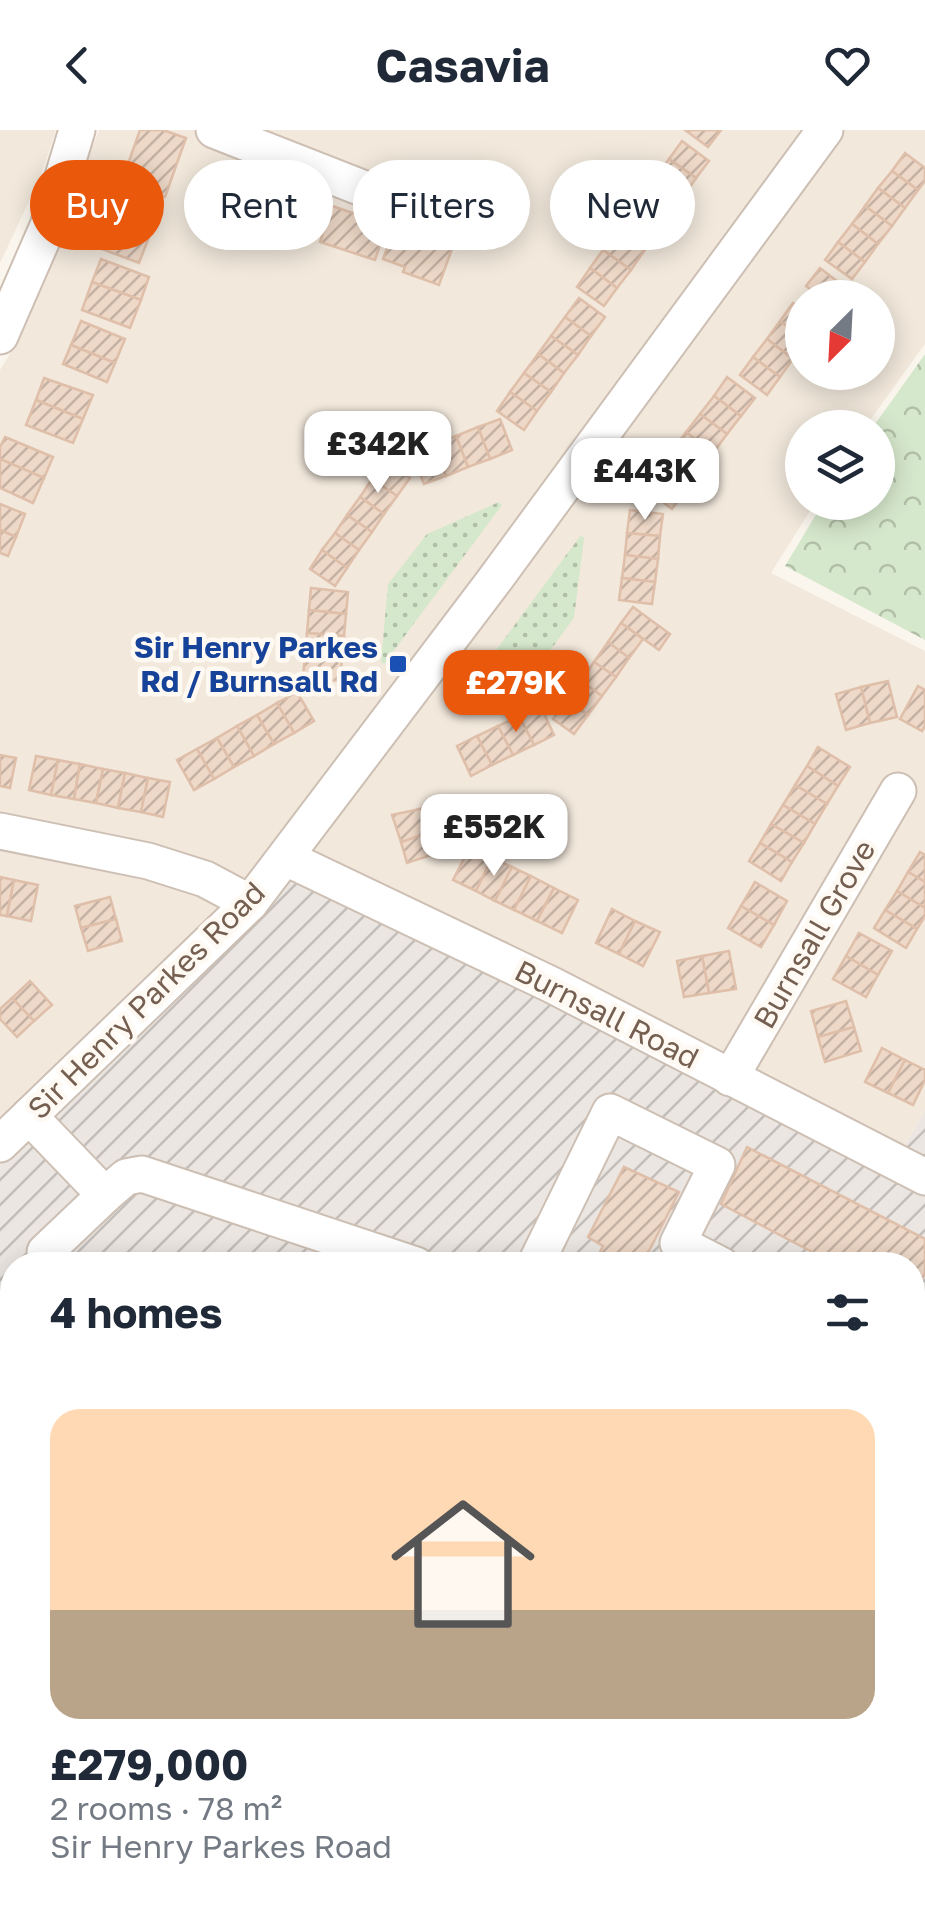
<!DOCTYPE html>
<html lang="en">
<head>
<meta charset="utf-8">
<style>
	body { margin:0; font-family:"Golos Text",sans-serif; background:#f6f6f7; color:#1f2937; height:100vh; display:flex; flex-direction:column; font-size:38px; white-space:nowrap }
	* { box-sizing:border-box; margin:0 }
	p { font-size:32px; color:#747a83 }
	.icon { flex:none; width:55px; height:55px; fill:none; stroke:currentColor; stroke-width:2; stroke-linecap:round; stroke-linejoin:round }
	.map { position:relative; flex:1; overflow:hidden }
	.side { position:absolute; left:0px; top:1122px; width:925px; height:672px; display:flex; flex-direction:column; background:#fff; border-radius:40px 40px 0 0; box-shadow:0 5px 25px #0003 }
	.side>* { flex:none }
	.banner { position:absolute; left:30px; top:30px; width:865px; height:90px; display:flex; gap:20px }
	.needle { width:65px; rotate:204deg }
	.buttons { position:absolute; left:785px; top:150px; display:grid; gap:20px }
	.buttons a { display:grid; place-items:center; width:110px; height:110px; border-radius:50%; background:#fff; box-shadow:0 5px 25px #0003; font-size:50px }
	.price { position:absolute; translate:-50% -85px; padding:0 22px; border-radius:20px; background:#fff; color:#222; font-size:32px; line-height:65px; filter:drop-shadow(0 2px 5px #0008) }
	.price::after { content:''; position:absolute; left:50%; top:60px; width:30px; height:22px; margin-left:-15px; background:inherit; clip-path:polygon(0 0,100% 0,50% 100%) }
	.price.active { background:#ea580c; color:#fff }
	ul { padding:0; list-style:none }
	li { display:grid; align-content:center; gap:20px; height:530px; padding:0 50px }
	li span { display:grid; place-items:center; height:310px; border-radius:30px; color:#555 }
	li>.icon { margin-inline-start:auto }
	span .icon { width:180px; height:180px; fill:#fffc; stroke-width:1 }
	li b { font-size:42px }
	h2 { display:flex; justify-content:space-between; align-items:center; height:120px; padding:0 50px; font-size:42px }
	.tag { padding:0 35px; border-radius:45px; background:#fff; box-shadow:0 5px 25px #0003; font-size:35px; line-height:90px }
	.tag.active { background:#ea580c; color:#fff }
	header { display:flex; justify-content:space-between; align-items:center; height:130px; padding:0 50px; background:#fff; font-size:45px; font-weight:700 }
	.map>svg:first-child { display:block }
</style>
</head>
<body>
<header><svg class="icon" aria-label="back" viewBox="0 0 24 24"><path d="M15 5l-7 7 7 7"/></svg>Casavia<svg class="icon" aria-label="heart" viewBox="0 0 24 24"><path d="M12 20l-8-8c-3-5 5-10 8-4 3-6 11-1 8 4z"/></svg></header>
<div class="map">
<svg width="925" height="1794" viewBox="0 0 925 1794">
	<defs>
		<pattern id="industrial-furrows" width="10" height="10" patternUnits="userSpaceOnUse" patternTransform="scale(2.5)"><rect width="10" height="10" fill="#ebe6e1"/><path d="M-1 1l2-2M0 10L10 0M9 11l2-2" fill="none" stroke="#c3beb9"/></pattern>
		<pattern id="grass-dots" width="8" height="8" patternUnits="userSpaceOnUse" patternTransform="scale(2.5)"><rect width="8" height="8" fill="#d6e8cc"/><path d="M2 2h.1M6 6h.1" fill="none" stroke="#b2bfa8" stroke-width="1.8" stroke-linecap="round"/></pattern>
		<pattern id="forest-crowns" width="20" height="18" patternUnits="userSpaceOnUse" patternTransform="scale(2.5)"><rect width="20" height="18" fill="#d6e8cc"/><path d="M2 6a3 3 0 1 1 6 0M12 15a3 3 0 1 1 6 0" fill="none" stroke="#b2bfa8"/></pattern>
		<pattern id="building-hatch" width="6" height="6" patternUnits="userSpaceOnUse" patternTransform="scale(2.5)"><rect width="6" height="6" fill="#eed8c7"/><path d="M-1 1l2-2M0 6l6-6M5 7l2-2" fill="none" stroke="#c5b2a4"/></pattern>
	</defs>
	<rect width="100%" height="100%" fill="#fbf6ed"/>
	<g fill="#f2e8dc" fill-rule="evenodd">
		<path d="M0 0H56L40 48 0 133Z"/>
		<path d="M99 0H925V214L865 297 802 298V372L815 373 771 443 925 521V980L895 1032 0 1014V240L17 212ZM802 168H878V242H802Z"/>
	</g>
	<path fill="url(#industrial-furrows)" fill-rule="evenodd" d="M286 728 896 1031 925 980V1794H0V1014ZM12 1135H912V1782H12Z"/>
	<g fill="url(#grass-dots)">
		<path d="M499 372 502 375 384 534 381 532 388 454 427 404Z"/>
		<path d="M581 405 584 408 574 488 537 538 462 572 460 569Z"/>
	</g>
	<path fill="url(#forest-crowns)" d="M925 224V510L785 436 823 373 878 372V298L873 297Z"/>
	<g fill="url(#building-hatch)" stroke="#dfbfa9" stroke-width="2.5">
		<path d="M140 0H163L186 8 165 67 122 51Z"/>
		<path d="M685 0H721L708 17Z"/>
		<path d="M682 11 709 31 696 48 669 29Z"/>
		<path d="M905 23 925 38V51L918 60 892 41Z"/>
		<path d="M669 29 696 48 683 67 656 47Z"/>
		<path d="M892 41 918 60 905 78 878 58Z"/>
		<path d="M656 47 683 67 670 85 643 66Z"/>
		<path d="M878 58 905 78 892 96 865 76Z"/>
		<path d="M123 62 160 76 149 107 111 93Z"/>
		<path d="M643 66 670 85 657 103 629 84Z"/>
		<path d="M332 76 368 88 365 97 384 103 375 130 320 112Z"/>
		<path d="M865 76 892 96 878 114 852 94Z"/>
		<path d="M629 84 657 103 644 121 616 102Z"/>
		<path d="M111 93 149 107 139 133 102 119Z"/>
		<path d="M852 94 878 114 865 132 838 112Z"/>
		<path d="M414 102 453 116 439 155 403 142 405 137 383 129 391 108 410 114Z"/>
		<path d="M616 102 644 121 631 140 603 120Z"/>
		<path d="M838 112 865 132 852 149 825 130Z"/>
		<path d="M603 120 631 140 617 158 590 138Z"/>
		<path d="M101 129 149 147 141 170 92 152Z"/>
		<path d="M590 138 617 158 604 176 577 157Z"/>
		<path d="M820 138 846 158 839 168H822L806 156Z"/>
		<path d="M92 152 141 170 130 198 82 180Z"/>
		<path d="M579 168 605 187 591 206 565 187Z"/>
		<path d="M793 173 802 180V208L780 191Z"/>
		<path d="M565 187 591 206 578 225 551 206Z"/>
		<path d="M81 191 125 209 115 233 71 215Z"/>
		<path d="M780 191 802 208V216L793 229 767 209Z"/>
		<path d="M551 206 578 225 564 243 538 224Z"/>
		<path d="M767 209 793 229 780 247 753 227Z"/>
		<path d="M71 215 115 233 107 252 63 234Z"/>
		<path d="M538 224 564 243 551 262 524 243Z"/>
		<path d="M753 227 780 247 767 265 740 245Z"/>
		<path d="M524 243 551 262 537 281 510 262Z"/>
		<path d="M727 247 755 268 741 286 714 266Z"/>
		<path d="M44 248 93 265 83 289 36 270Z"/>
		<path d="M510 262 537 281 524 300 497 281Z"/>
		<path d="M714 266 741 286 727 304 700 284Z"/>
		<path d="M36 270 83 289 73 313 26 295Z"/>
		<path d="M700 284 727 304 713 323 686 302Z"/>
		<path d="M500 289 512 320 490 329 478 297Z"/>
		<path d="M478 297 490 329 468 337 456 306Z"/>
		<path d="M686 302 713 323 700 341 672 321Z"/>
		<path d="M456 306 468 337 446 346 434 315Z"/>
		<path d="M5 307 53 327 44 348 0 329V317Z"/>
		<path d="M434 315 446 346 424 354 412 323Z"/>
		<path d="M672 321 700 341 686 360 658 340Z"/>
		<path d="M0 329 44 348 33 373 0 358Z"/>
		<path d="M385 331 410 348 397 366 372 349Z"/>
		<path d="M658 340 686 360 672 379 644 358Z"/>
		<path d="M372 349 397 366 384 384 360 367Z"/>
		<path d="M360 367 384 384 372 402 347 385Z"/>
		<path d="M0 374 25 384 16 407 0 400Z"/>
		<path d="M630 380 663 384 660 406 627 403Z"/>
		<path d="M347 385 372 402 359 420 335 403Z"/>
		<path d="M0 400 16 407 8 426 0 423Z"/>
		<path d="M335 403 359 420 347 438 322 420Z"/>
		<path d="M627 403 660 406 658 429 625 425Z"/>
		<path d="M322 420 347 438 335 456 310 439Z"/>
		<path d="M625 425 658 429 655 452 622 448Z"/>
		<path d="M622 448 655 452 652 474 619 470Z"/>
		<path d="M311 458 348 462 346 484 309 480Z"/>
		<path d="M633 477 670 504 659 520 621 493Z"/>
		<path d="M309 480 346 484 344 506 307 503Z"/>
		<path d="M621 493 643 509 629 528 608 512Z"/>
		<path d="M307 503 344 506 342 528 305 525Z"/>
		<path d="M608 512 629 528 616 547 594 532Z"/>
		<path d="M305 525 342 528 340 551 303 548Z"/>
		<path d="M594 532 616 547 602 566 581 551Z"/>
		<path d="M581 551 602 566 588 585 567 570Z"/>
		<path d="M888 551 897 587 870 593 861 557Z"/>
		<path d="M918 556 925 560V596L922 601 900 589Z"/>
		<path d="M861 557 870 593 846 600 836 564Z"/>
		<path d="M297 562 314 591 294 603 277 573Z"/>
		<path d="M567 570 588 585 574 604 553 589Z"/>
		<path d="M277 573 294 603 274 614 257 585Z"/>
		<path d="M540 575 554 605 534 615 519 586Z"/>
		<path d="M257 585 274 614 254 626 237 596Z"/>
		<path d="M519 586 534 615 513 625 498 596Z"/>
		<path d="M237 596 254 626 234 637 217 608Z"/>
		<path d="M498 596 513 625 492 635 477 606Z"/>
		<path d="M477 606 492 635 471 646 457 616Z"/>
		<path d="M217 608 234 637 214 649 197 619Z"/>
		<path d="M818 617 850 637 838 656 807 636Z"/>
		<path d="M197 619 214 649 194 660 177 630Z"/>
		<path d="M0 625 16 628 10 658 0 656Z"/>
		<path d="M36 626 58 630 51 665 29 660Z"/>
		<path d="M58 630 80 634 74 669 51 665Z"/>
		<path d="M80 634 103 639 96 673 74 669Z"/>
		<path d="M807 636 838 656 827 674 795 655Z"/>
		<path d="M103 639 125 643 118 678 96 673Z"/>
		<path d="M125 643 148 648 141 682 118 678Z"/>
		<path d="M148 648 170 652 163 687 141 682Z"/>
		<path d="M795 655 827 674 815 694 783 675Z"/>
		<path d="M452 672 459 693 401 712 392 685Z"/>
		<path d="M783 675 815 694 804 713 771 694Z"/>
		<path d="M459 693 465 714 407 733 401 712Z"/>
		<path d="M771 694 804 713 792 732 760 713Z"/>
		<path d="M760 713 792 732 781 751 749 731Z"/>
		<path d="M470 717 492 728 476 761 453 750Z"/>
		<path d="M920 722 925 725V752L908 742Z"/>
		<path d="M492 728 512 737 495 771 476 761Z"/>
		<path d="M512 737 531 746 514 780 495 771Z"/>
		<path d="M908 742 925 752V778L897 761Z"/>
		<path d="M531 746 554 758 537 791 514 780Z"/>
		<path d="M0 747 14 750 7 786 0 785Z"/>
		<path d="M14 750 38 755 31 791 7 786Z"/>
		<path d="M755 752 787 771 774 795 741 776Z"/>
		<path d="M554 758 578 770 562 803 537 791Z"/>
		<path d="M897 761 925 778V786L917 799 885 780Z"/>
		<path d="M110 767 116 789 81 798 75 776Z"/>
		<path d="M741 776 774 795 761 817 728 798Z"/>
		<path d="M612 779 635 791 619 824 596 813Z"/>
		<path d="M885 780 917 799 906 818 874 798Z"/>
		<path d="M116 789 122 811 88 821 81 798Z"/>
		<path d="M635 791 660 802 643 836 619 824Z"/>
		<path d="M859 803 892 821 878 845 846 826Z"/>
		<path d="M729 821 736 859 709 863 702 826Z"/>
		<path d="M702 826 709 863 684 867 677 831Z"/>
		<path d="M846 826 878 845 866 867 833 849Z"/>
		<path d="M30 851 52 875 34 891 12 868Z"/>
		<path d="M12 868 34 891 17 907 0 889V879Z"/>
		<path d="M846 871 854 897 818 907 811 881Z"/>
		<path d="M854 897 861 921 825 932 818 907Z"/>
		<path d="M882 918 905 930 888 963 865 952Z"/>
		<path d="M905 930 925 940V950L913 975 888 963Z"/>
		<path d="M747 1017 925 1109V1143L912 1168V1135H837L721 1074Z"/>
		<path d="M624 1037 679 1062 644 1131 653 1135H593L603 1116 588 1107Z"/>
		<path d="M0 1208 12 1213V1313L0 1353Z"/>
		<path d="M0 1356 12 1360V1782H98L94 1794H0Z"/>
		<path d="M925 1481V1542L912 1537V1517Z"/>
		<path d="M912 1729 925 1733V1794H413L416 1782H912Z"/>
		<path d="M143 1782H402L398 1794H139Z"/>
	</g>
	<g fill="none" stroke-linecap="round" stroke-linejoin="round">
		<g stroke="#cdbfb3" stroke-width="39">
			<g id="minor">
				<path d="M214 0 408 76"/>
				<path d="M0 206 48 96 77 0"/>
				<path d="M0 701 148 731 205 749 250 773"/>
				<path d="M286 728 552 855 925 1047"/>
				<path d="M730 948 898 661"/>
				<path d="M29 986 105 1065 45 1122"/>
				<path d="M0 1014 250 773 493 452 825 0"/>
				<path d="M105 1065 126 1047 142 1044 416 1135"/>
				<path d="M535 1135 610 982 717 1035 678 1113 721 1135"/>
				<path d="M0 1188 12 1192"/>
				<path d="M912 1244 925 1219"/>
				<path d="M912 1355 925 1351"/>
			</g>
		</g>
		<use href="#minor" stroke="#fff" stroke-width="35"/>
	</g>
	<rect fill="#1a4fb4" stroke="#fefaf3" stroke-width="4" x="388" y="524" width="20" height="20" rx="5"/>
	<g text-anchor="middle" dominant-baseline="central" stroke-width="9" stroke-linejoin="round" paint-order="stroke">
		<g font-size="30" font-weight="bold" fill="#164399" stroke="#fefaf3" text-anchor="end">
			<text x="378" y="517">Sir Henry Parkes<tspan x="378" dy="34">Rd / Burnsall Rd</tspan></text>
		</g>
		<g font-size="30" fill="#755f51" stroke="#fefaf3">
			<text transform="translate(814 804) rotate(-60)">Burnsall Grove</text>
			<text transform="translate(146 870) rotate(-45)">Sir Henry Parkes Road</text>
			<text transform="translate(607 884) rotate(27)">Burnsall Road</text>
		</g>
	</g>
</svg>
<div class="buttons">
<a><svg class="needle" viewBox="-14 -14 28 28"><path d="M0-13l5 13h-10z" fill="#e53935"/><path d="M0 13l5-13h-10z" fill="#747a83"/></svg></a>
<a><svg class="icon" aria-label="layers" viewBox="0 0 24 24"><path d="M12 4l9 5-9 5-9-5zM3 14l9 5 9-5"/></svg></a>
</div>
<b class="price" style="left:378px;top:366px">£342K</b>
<b class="price" style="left:645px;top:393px">£443K</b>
<b class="price active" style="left:516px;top:605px">£279K</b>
<b class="price" style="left:494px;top:749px">£552K</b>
<div class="banner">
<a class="tag active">Buy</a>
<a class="tag">Rent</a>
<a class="tag">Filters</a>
<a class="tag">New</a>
</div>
<section class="side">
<h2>4 homes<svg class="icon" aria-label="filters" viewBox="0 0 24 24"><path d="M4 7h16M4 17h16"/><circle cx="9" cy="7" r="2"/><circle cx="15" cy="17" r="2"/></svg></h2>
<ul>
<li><span style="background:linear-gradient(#ffd9b3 65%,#b9a48a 0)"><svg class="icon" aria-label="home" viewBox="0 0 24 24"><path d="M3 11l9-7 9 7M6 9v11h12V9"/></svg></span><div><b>£279,000</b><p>2 rooms · 78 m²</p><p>Sir Henry Parkes Road</p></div></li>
</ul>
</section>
</div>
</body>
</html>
